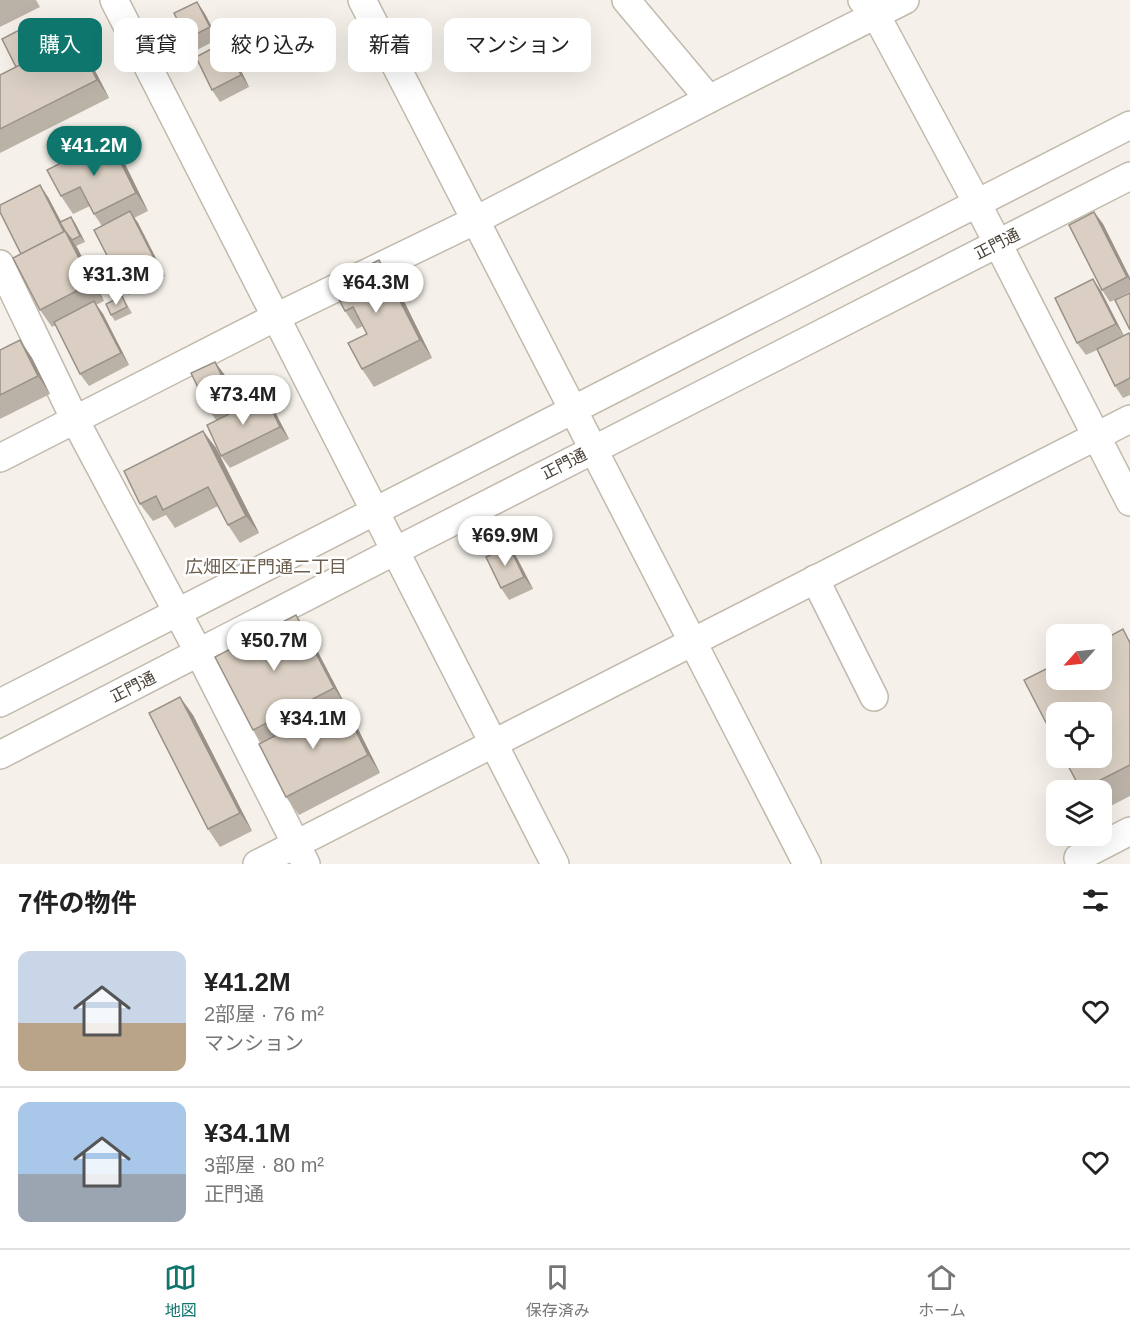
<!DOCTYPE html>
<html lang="ja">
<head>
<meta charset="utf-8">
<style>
	body { margin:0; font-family:Helvetica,"Noto Sans JP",sans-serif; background:#f6f6f6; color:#222; height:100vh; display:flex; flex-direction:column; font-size:22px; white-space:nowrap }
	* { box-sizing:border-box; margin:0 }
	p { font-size:20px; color:#767676 }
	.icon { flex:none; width:33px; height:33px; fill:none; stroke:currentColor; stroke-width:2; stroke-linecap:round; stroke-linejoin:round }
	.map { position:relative; height:864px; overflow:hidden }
	.side { display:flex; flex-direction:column; background:#fff; flex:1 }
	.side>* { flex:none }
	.top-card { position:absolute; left:18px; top:18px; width:600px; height:54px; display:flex; gap:12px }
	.needle { width:39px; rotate:243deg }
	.controls { position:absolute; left:1046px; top:624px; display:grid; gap:12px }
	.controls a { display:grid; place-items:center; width:66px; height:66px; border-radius:12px; background:#fff; box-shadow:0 6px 24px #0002; font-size:30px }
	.price { position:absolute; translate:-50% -51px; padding:0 14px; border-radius:21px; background:#fff; color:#222; font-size:20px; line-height:39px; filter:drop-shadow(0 2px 3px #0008) }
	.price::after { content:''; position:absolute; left:50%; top:36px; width:18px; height:14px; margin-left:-9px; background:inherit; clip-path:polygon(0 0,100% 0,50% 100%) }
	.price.current { background:#0f766e; color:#fff }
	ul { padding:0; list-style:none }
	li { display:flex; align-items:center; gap:18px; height:150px; padding:0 18px }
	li+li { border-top:2px solid #e0e0e0 }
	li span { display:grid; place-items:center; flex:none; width:168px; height:120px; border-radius:12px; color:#555 }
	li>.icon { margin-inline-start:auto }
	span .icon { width:72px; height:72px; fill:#fffc; stroke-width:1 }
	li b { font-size:26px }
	h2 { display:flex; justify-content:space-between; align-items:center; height:72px; padding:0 18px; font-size:26px }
	.tag { padding:0 21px; border-radius:12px; background:#fff; box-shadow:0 6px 24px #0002; font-size:21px; line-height:54px }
	.tag.current { background:#0f766e; color:#fff }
	.menu { display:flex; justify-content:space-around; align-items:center; height:84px; border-top:2px solid #e0e0e0; background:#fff; font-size:16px; color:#767676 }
	.menu a { display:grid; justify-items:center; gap:3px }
	.menu .current { color:#0f766e }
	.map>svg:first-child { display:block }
</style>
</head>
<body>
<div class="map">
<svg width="1130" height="864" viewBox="0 0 1130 864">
	<rect width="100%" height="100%" fill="#f5f1ea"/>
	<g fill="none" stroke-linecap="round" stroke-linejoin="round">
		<g stroke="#c1b9ac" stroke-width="30">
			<g id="minor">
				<path d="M114 0 555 864"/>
				<path d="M362 0 807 864"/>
				<path d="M626 0 709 99"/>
				<path d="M862 0 876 15 977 203 1130 502"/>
				<path d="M0 264 75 420 199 653 306 864"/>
				<path d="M0 458 276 317 474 221 709 99 905 0"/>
				<path d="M815 579 874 697"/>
				<path d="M0 703 1130 125"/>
				<path d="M0 755 395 551 1130 176"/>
				<path d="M1078 858 1130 831"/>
				<path d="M257 864 1130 419"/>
			</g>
		</g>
		<use href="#minor" stroke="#fff" stroke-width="27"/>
	</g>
	<g fill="#bbb2a7">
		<path d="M0 0H36L40 7 0 27Z"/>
		<path d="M197 2 205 14 218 39 195 51 187 39Z"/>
		<path d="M67 36 69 40 75 37 87 55 109 98 0 153V75L16 67 34 39 41 54 52 49Z"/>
		<path d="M224 42 233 54 249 87 220 102 212 90Z"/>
		<path d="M109 139 121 156 148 211 134 218 138 223 165 276 129 295 121 283 102 226 94 214 90 206 73 214 61 196Z"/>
		<path d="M48 197 61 222 71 217 75 223 85 242 76 246 104 301 96 305 103 314 129 365 89 386 80 374 56 325 52 327 40 310 21 254Z"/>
		<path d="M1094 212 1103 224 1130 278V292L1110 302 1102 290Z"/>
		<path d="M379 260 392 277 432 358 374 387 362 369 367 334 363 326 357 329 345 311Z"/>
		<path d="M1093 279 1101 291 1124 336 1130 335V395L1123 398 1115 386 1097 350 1086 355 1077 343Z"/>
		<path d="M122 296 132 313 115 321 111 315Z"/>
		<path d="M20 340 32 358 50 394 0 419V350Z"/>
		<path d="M215 362 224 374 240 408 265 396 273 408 289 439 230 468 221 456 216 420 209 410Z"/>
		<path d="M203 431 216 448 259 533 240 543 228 525 218 506 175 528 166 515 153 521 140 504Z"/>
		<path d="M517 558 533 589 509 600 501 588Z"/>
		<path d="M296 615 308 633 346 706 344 707 353 719 380 773 299 815 286 797 262 743 253 730Z"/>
		<path d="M1130 639V796L1101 811V790H1081Z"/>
		<path d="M193 715 252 831 220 847 208 829Z"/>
	</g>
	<g fill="#999188">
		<path d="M197 2 205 14 218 39 210 27Z"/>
		<path d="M25 27 34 39 49 70 41 57Z"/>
		<path d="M75 37 87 55 109 98 97 80Z"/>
		<path d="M224 42 233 54 249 87 241 75Z"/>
		<path d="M109 139 121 156 148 211 136 193Z"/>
		<path d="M40 185 48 197 66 231 78 249 104 301 92 283 66 236Z"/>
		<path d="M130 211 138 223 165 276 157 264Z"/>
		<path d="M1094 212 1103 224 1130 278V281Z"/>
		<path d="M71 217 75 223 85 242 80 236Z"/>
		<path d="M379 260 392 277 432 358 420 340Z"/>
		<path d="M1093 279 1101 291 1124 336 1116 324Z"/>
		<path d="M94 301 103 314 129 365 121 353Z"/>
		<path d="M20 340 32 358 50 394 38 376Z"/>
		<path d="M215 362 224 374 242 411 233 399Z"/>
		<path d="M265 396 273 408 289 439 280 427Z"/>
		<path d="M203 431 216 448 259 533 246 516Z"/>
		<path d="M509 546 517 558 533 589 524 577Z"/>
		<path d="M296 615 308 633 346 706 334 688Z"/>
		<path d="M180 697 193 715 252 831 240 813Z"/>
		<path d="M341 702 353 719 380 773 368 755Z"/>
	</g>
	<g fill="#dacfc2" stroke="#999188" stroke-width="1.5">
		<path d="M197 2 210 27 187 39 174 13Z"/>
		<path d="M25 27 40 55 16 67 2 39Z"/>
		<path d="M67 36 69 40 52 49 50 45Z"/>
		<path d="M75 37 97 80 0 129V75Z"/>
		<path d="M224 42 241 75 212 90 196 57Z"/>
		<path d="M109 139 136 193 94 214 80 187 61 196 47 170Z"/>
		<path d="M40 185 64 232 21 254 0 212V205Z"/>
		<path d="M130 211 157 264 121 283 94 230Z"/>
		<path d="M1094 212 1127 277 1102 290 1069 225Z"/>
		<path d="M71 217 80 236 72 240 65 231 60 222Z"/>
		<path d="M65 231 92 283 40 310 13 258Z"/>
		<path d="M379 260 420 340 362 369 348 343 367 334 353 307 345 311 331 284Z"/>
		<path d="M1093 279 1116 324 1077 343 1055 298Z"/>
		<path d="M1130 293V330L1115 300Z"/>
		<path d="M122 296 127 307 111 315 106 304Z"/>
		<path d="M94 301 121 353 80 374 54 322Z"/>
		<path d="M1129 333 1130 336V378L1115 386 1097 349Z"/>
		<path d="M20 340 38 376 0 395V350Z"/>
		<path d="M215 362 233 399 209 410 191 373Z"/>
		<path d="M265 396 280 427 221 456 207 425Z"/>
		<path d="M203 431 246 516 228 525 208 487 163 510 156 496 140 504 124 471Z"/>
		<path d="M509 546 524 577 501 588 486 557Z"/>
		<path d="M296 615 334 688 253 730 215 657Z"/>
		<path d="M1123 629 1130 643V765L1081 790 1064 758H1101V712H1056V742L1024 680 1056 664V680H1101V641Z"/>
		<path d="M180 697 240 813 208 829 149 713Z"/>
		<path d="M341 702 368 755 286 797 259 744Z"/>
	</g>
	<g text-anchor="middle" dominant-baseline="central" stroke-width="5" stroke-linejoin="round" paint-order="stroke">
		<g font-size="16" fill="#494238" stroke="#fff">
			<text transform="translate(997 244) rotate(-27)">正門通</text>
			<text transform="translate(564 464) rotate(-27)">正門通</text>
			<text transform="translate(133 687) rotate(-27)">正門通</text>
		</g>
		<g font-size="18" fill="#6c5f4e" stroke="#fff">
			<text x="266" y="567">広畑区正門通二丁目</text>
		</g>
	</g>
</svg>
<div class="controls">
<a><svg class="needle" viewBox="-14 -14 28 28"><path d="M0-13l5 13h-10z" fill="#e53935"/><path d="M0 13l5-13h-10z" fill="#767676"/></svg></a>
<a><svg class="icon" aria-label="locate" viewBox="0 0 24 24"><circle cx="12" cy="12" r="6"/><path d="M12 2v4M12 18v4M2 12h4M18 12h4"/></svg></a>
<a><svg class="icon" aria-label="layers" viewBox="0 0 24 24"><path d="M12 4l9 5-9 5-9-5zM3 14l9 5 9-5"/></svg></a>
</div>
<b class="price current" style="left:94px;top:177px">¥41.2M</b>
<b class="price" style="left:116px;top:306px">¥31.3M</b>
<b class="price" style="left:376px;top:314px">¥64.3M</b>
<b class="price" style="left:243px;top:426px">¥73.4M</b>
<b class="price" style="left:505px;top:567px">¥69.9M</b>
<b class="price" style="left:274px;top:672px">¥50.7M</b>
<b class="price" style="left:313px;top:750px">¥34.1M</b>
<div class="top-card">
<a class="tag current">購入</a>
<a class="tag">賃貸</a>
<a class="tag">絞り込み</a>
<a class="tag">新着</a>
<a class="tag">マンション</a>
</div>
</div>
<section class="side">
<h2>7件の物件<svg class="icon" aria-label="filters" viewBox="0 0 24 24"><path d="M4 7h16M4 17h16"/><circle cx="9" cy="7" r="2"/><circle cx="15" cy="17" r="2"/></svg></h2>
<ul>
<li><span style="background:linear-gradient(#c9d6e8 60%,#b9a48a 0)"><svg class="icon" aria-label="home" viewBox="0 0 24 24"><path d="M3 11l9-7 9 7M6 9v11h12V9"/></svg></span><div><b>¥41.2M</b><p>2部屋 · 76 m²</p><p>マンション</p></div><svg class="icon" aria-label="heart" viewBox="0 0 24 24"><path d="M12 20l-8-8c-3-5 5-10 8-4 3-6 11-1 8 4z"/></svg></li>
<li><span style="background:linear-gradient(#a9c7e8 60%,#9aa5b1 0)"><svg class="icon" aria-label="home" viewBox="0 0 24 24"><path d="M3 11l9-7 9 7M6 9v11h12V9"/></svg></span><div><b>¥34.1M</b><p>3部屋 · 80 m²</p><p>正門通</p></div><svg class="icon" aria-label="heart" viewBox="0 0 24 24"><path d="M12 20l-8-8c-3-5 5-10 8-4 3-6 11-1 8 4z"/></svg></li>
</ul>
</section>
<nav class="menu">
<a class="current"><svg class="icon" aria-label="map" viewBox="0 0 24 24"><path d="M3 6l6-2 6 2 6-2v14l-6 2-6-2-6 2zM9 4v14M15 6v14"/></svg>地図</a>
<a><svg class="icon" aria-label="saved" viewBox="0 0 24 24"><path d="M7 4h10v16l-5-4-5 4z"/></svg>保存済み</a>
<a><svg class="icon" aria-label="home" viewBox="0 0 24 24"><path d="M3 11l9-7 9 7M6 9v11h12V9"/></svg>ホーム</a>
</nav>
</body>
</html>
